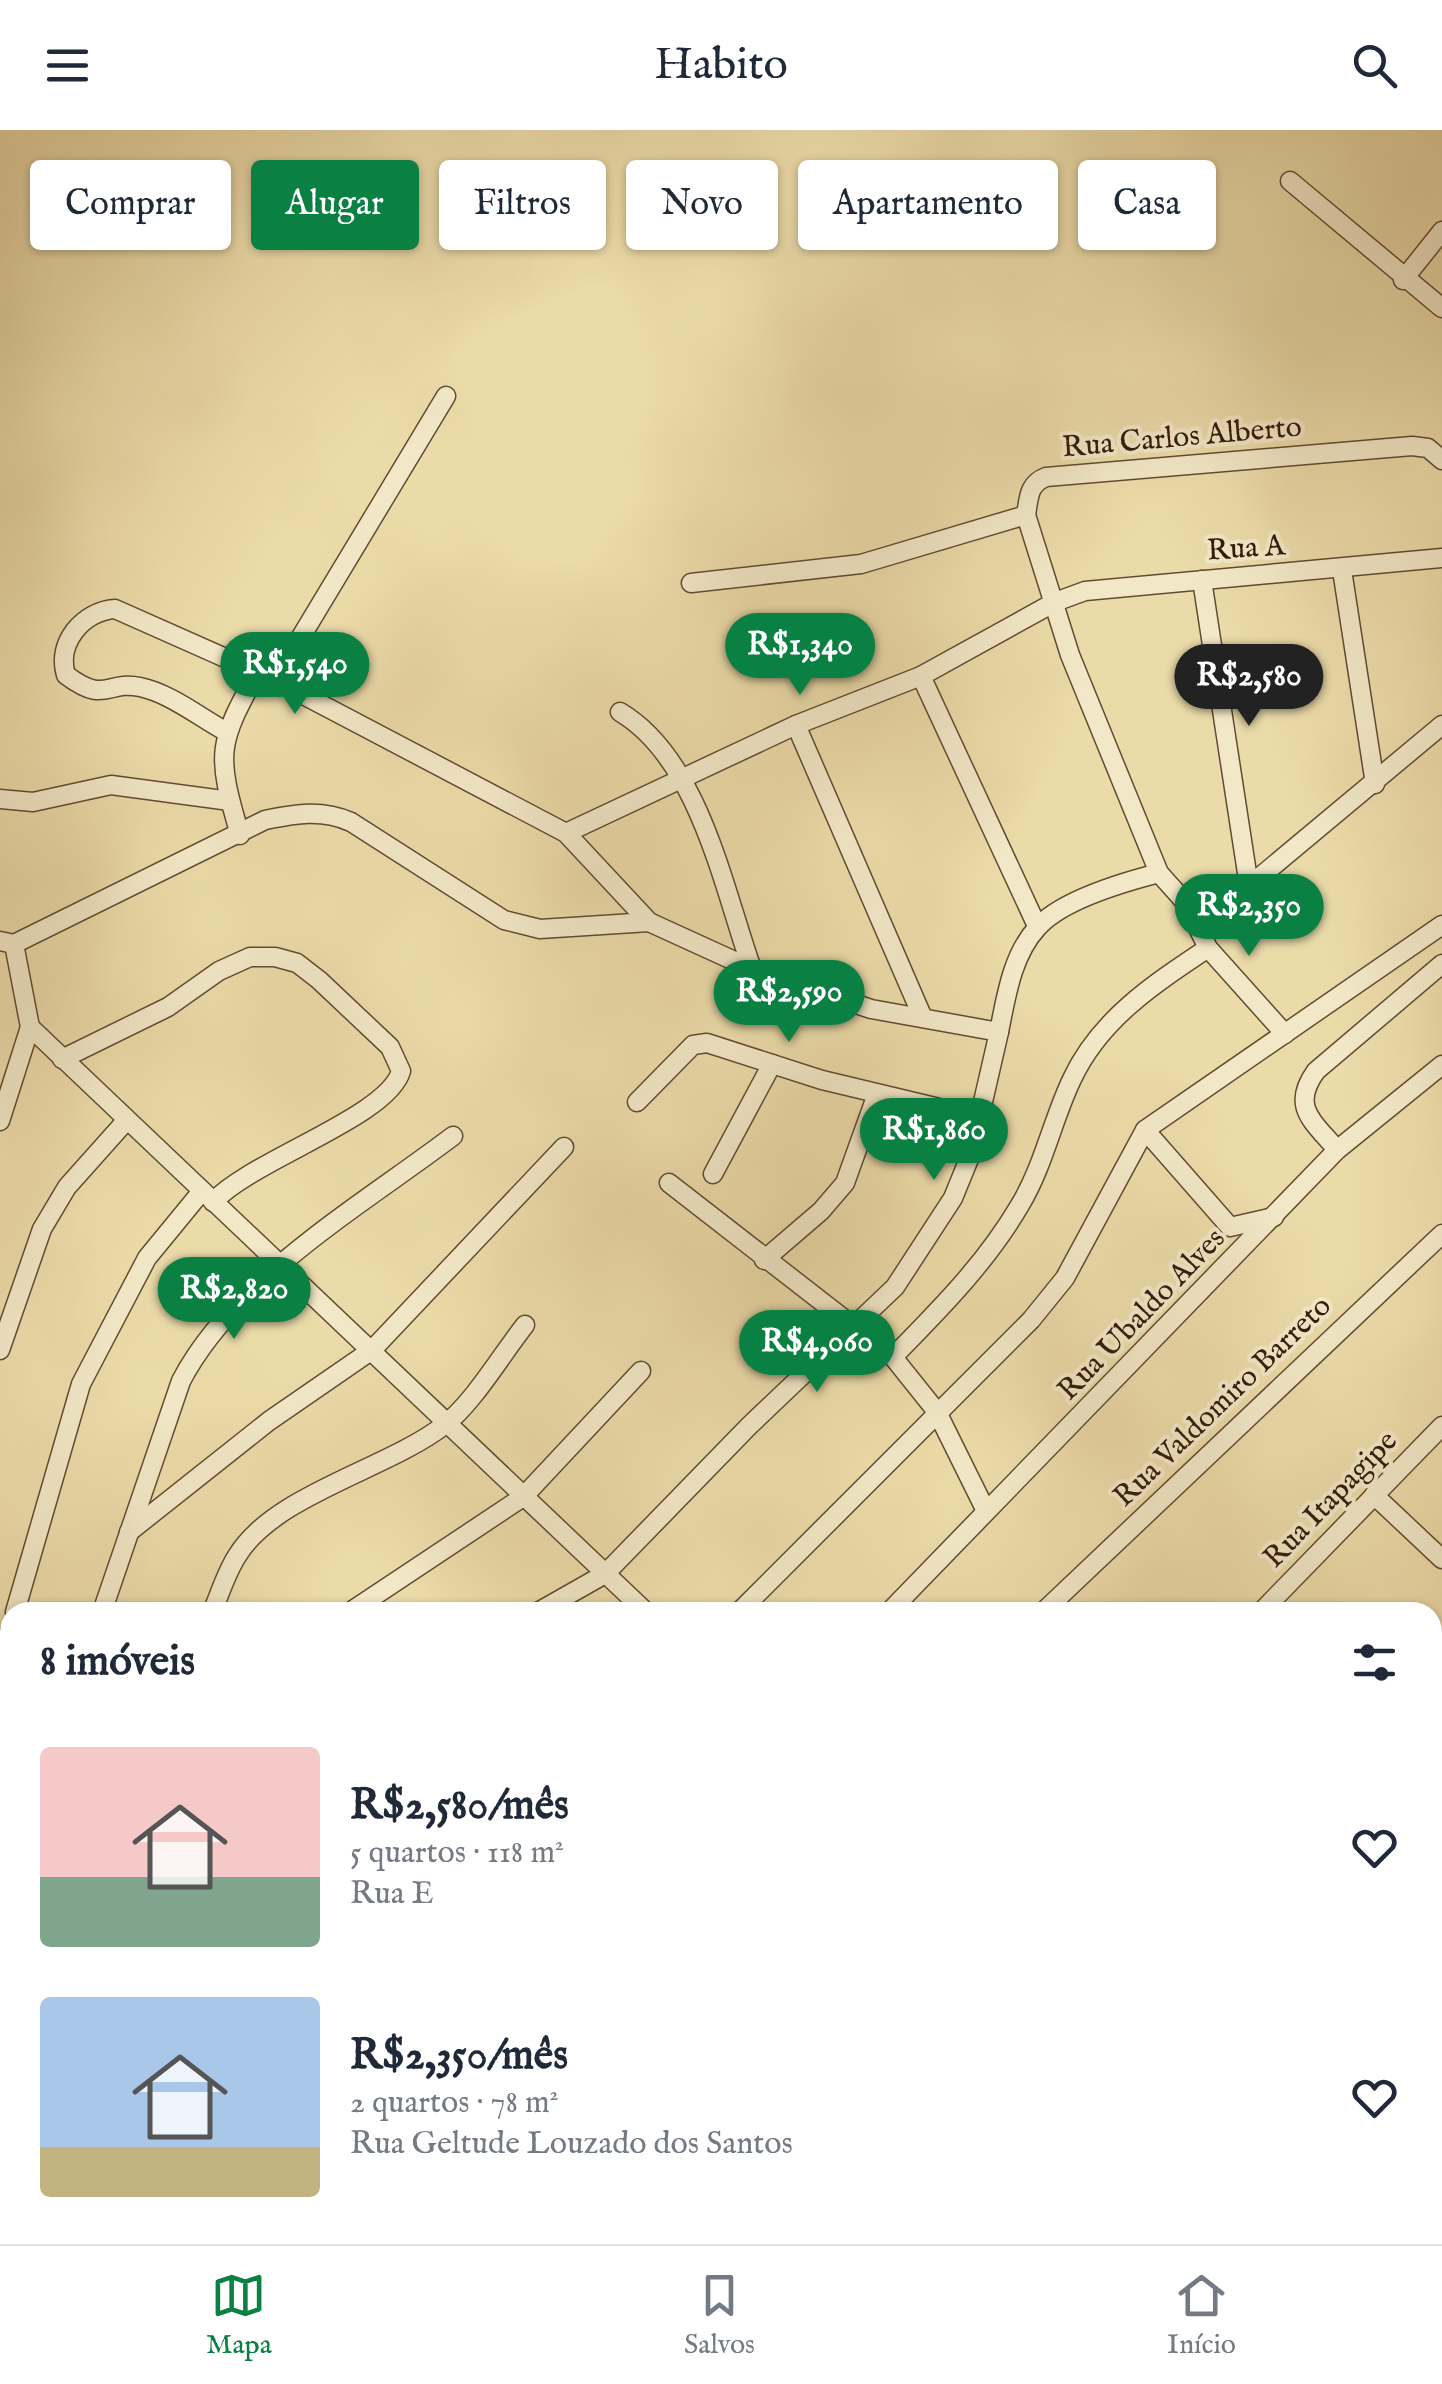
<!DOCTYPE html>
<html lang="pt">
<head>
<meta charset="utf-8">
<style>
	body { margin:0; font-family:"IM FELL English",serif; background:#f2f2f3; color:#1f2937; height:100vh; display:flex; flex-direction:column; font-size:38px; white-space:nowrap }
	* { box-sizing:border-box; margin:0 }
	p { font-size:32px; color:#747a83 }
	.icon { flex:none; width:55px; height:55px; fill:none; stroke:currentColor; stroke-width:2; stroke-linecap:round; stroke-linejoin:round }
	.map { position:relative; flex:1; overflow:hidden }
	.drawer { position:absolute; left:0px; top:1472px; width:1442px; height:642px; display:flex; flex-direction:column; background:#fff; border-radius:30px 30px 0 0; box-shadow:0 2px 8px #0004 }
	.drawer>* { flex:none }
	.banner { position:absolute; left:30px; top:30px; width:1382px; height:90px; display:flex; gap:20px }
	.price { position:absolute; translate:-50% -85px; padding:0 22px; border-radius:35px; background:#0b8043; color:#fff; font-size:32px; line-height:65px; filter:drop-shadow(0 2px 5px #0008) }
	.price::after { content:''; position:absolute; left:50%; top:60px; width:30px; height:22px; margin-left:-15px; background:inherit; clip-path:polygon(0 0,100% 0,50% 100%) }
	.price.on { background:#222; color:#fff }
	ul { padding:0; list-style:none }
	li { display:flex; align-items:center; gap:30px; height:250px; padding:0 40px }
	li span { display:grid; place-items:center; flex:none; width:280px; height:200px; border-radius:10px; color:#555 }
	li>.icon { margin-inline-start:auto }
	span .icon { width:120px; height:120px; fill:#fffc; stroke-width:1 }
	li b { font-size:42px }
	h2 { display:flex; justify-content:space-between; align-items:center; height:120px; padding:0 40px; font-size:42px }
	.tag { padding:0 35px; border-radius:10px; background:#fff; box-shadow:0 2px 8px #0004; font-size:35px; line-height:90px }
	.tag.on { background:#0b8043; color:#fff }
	header { display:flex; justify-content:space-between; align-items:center; height:130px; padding:0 40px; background:#fff; font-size:45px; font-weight:600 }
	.dock { display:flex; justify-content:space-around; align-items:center; height:140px; border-top:2px solid #e0e1e3; background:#fff; font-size:28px; color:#747a83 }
	.dock a { display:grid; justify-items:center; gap:5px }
	.dock .on { color:#0b8043 }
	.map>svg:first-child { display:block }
</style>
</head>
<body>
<header><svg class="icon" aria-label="menu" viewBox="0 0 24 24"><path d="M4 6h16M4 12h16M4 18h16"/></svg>Habito<svg class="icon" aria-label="search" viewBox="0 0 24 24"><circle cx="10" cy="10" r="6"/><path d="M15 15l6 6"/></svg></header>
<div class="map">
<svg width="1442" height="2114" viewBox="0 0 1442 2114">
	<rect width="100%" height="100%" fill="#ebdba9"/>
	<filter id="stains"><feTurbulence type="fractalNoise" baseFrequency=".002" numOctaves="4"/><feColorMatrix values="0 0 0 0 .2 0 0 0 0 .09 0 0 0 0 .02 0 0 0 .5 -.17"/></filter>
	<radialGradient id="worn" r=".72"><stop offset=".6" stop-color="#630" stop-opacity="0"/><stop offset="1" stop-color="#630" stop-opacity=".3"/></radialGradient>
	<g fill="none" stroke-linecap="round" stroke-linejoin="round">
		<g stroke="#624b32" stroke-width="21">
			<g id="minor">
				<path d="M1290 51 1442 178"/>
				<path d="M1403 150 1442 101"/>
				<path d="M1026 385 1070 525 1159 743 1185 772 1208 818 1285 904"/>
				<path d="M1342 440 1375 654"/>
				<path d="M1202 450 1249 756"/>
				<path d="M691 453 861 434 1026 385C1029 368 1028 354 1046 347L1412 316 1428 318 1442 330"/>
				<path d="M921 546 1037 796"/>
				<path d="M275 550 446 266"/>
				<path d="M620 582C699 629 723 757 752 839"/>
				<path d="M796 595 923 888"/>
				<path d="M225 601C198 586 169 563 140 557 106 550 106 575 66 545 56 513 83 481 115 479L275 550 566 703 649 792 752 839 871 879 999 902C1006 867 1012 825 1037 798 1061 770 1124 752 1159 743"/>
				<path d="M0 669 33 672 111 655 230 671"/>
				<path d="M566 703 796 595 921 546 1055 472 1085 461 1442 428"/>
				<path d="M240 705C216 623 217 615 258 541"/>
				<path d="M1185 772 1249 756 1442 595"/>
				<path d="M0 811 14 814 265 690C296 684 321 679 351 692L504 790 540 799 649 792"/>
				<path d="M14 814 30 897 646 1482"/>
				<path d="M62 929 168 877 219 841 250 827H275L297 833 319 850 390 917 401 941C388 987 253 1029 213 1072"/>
				<path d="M637 972 693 915 707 913 822 950 977 987"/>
				<path d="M0 991 30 897"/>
				<path d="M1145 1000 1230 1097 1274 1087"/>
				<path d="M1337 1020C1313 991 1290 977 1316 941L1442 834"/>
				<path d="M713 1044 772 934"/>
				<path d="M669 1053 893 1227 937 1282 986 1381"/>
				<path d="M764 1130 821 1081 845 1053 877 964"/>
				<path d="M0 1220 42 1099 67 1057 125 992"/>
				<path d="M893 1227C940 1179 986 1133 1020 1075 1044 1035 1052 991 1072 949 1100 889 1154 854 1208 818"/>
				<path d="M1374 1365 1442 1429"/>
				<path d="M129 1402 269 1291 372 1220 564 1017"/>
				<path d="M15 1482 81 1254 147 1128 202 1061"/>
				<path d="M102 1482 181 1251C234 1149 362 1075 453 1006"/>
				<path d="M212 1482C220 1464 226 1443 237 1426 274 1365 385 1340 443 1296 472 1275 502 1224 525 1195"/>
				<path d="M350 1482 523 1367 641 1241"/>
				<path d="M538 1482 605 1444 749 1296 895 1157 953 1068 971 1024 999 902"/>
				<path d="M739 1482 1031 1190 1065 1148 1145 1000 1442 795"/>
				<path d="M889 1482 1337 1020 1442 935"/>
				<path d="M1043 1482 1442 1104"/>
				<path d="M1261 1482 1442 1296"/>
				<path d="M0 1535 10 1501"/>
				<path d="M1432 1670 1442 1662"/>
				<path d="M1432 1782 1442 1791"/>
				<path d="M0 1798 10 1792"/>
				<path d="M1432 1831 1442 1829"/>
				<path d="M1432 1856 1442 1847"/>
				<path d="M0 1934 10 1935"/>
				<path d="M1432 2013 1442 2018"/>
				<path d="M1138 2105 1143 2114"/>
				<path d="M1342 2105 1358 2114"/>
				<path d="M639 2114 650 2105"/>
				<path d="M842 2114 853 2105"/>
				<path d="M1030 2114 1040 2105"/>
				<path d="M1265 2114 1273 2105"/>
			</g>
		</g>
		<g stroke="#624b32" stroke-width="26">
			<g id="tertiary">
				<path d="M1432 1551 1442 1547"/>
				<path d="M465 2114 475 2105"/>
			</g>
		</g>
		<use href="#minor" stroke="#f2e8c7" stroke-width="18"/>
		<use href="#tertiary" stroke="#f2e8c7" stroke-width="22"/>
	</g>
	<g text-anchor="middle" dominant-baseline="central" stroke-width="8" stroke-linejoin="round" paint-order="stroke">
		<g font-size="30" fill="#341b0a" stroke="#f2e8c7">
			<text transform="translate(1182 308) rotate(-5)">Rua Carlos Alberto</text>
			<text transform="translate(1246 419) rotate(-4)">Rua A</text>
			<text transform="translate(1142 1185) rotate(-46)">Rua Ubaldo Alves</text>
			<text transform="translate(1223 1272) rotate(-44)">Rua Valdomiro Barreto</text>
			<text transform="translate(1331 1370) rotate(-46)">Rua Itapagipe</text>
		</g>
	</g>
	<rect width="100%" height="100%" filter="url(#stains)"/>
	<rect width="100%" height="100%" fill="url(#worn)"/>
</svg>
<b class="price" style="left:800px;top:568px">R$1,340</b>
<b class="price" style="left:295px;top:587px">R$1,540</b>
<b class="price on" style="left:1249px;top:599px">R$2,580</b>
<b class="price" style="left:1249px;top:829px">R$2,350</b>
<b class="price" style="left:789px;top:915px">R$2,590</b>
<b class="price" style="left:934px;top:1053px">R$1,860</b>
<b class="price" style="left:234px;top:1212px">R$2,820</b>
<b class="price" style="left:817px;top:1265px">R$4,060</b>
<div class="banner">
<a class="tag">Comprar</a>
<a class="tag on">Alugar</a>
<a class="tag">Filtros</a>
<a class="tag">Novo</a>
<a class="tag">Apartamento</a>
<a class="tag">Casa</a>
</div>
<section class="drawer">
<h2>8 imóveis<svg class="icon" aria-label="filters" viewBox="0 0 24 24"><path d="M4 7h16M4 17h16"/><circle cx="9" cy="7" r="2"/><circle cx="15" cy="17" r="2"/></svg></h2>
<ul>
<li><span style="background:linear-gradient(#f6c9c9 65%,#7fa58c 0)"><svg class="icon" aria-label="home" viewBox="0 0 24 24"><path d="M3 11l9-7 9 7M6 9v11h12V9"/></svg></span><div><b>R$2,580/mês</b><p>5 quartos · 118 m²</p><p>Rua E</p></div><svg class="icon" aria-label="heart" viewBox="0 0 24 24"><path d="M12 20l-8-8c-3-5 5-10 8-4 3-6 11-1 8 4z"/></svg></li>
<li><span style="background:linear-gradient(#a9c7e8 75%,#c2b280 0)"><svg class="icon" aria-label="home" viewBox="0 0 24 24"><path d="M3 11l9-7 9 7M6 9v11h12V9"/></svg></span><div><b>R$2,350/mês</b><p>2 quartos · 78 m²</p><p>Rua Geltude Louzado dos Santos</p></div><svg class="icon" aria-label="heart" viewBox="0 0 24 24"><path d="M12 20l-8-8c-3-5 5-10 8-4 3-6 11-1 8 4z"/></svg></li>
</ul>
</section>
</div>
<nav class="dock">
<a class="on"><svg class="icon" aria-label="map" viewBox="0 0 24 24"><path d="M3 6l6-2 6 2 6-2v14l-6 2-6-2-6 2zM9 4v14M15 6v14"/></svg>Mapa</a>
<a><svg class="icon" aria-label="saved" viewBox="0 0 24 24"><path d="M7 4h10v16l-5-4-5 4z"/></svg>Salvos</a>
<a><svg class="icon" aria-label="home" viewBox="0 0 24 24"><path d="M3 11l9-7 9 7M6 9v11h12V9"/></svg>Início</a>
</nav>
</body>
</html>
